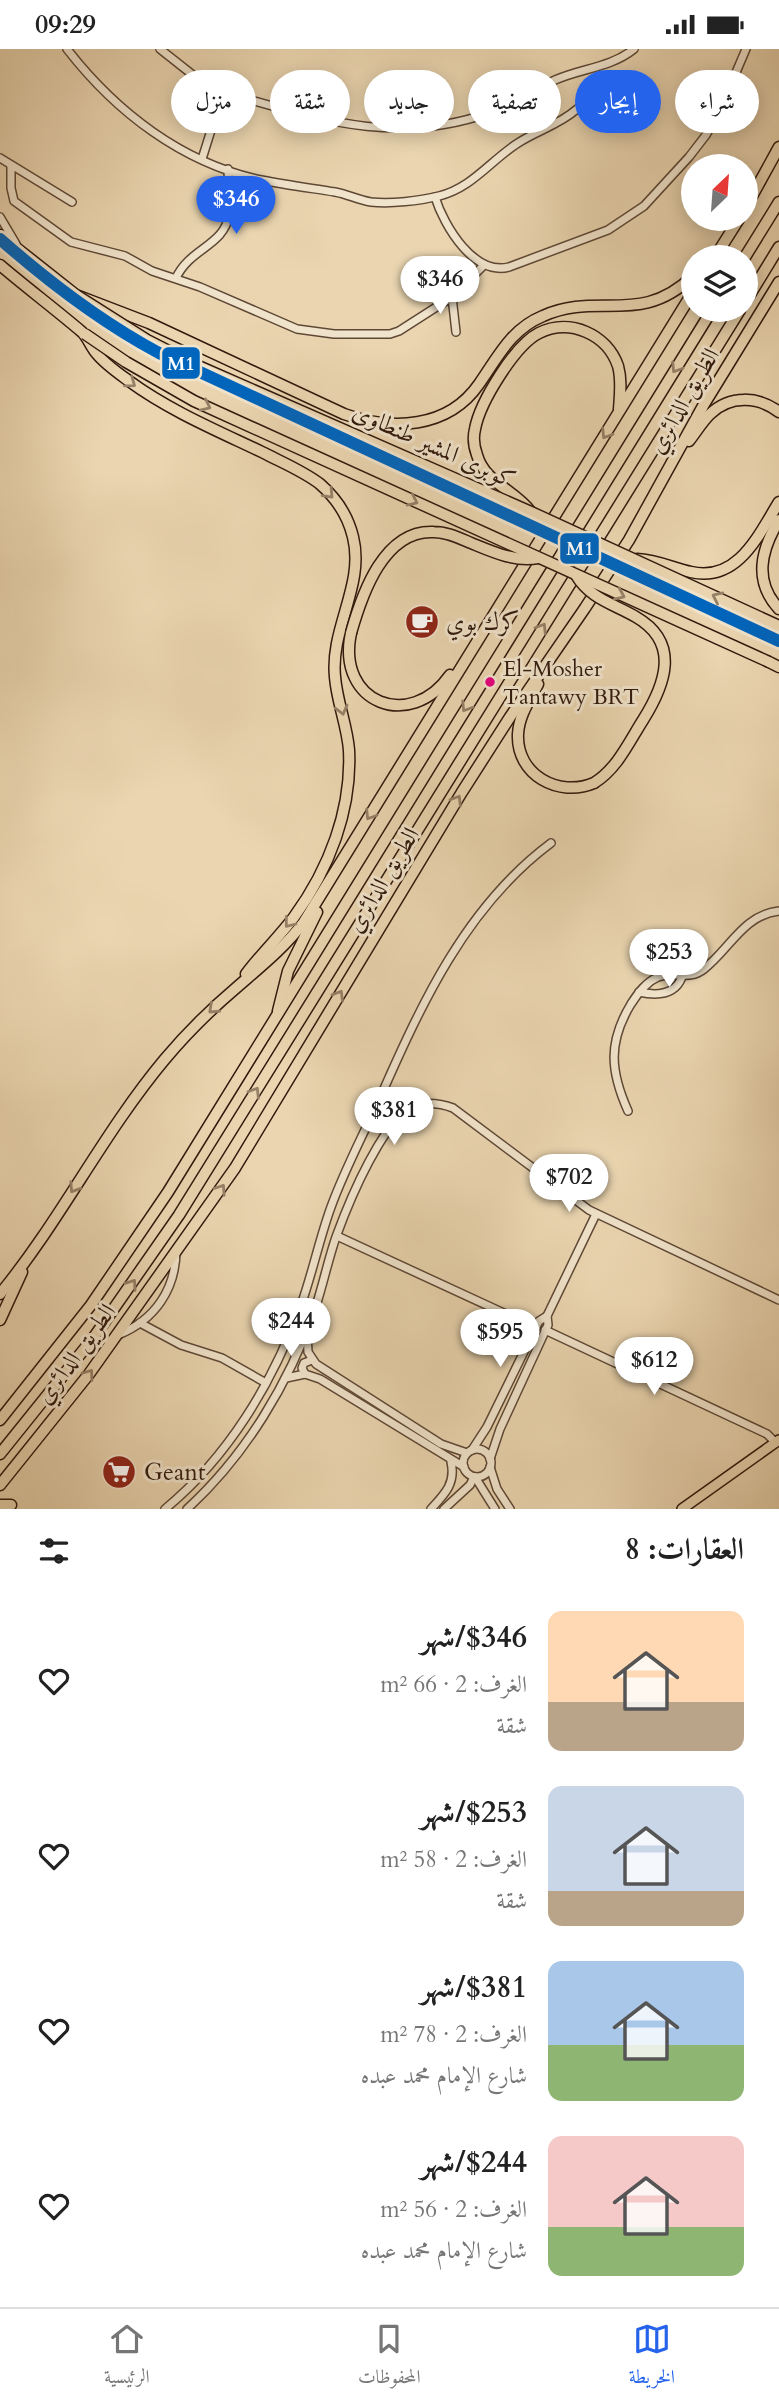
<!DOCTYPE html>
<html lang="ar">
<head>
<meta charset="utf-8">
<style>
	body { margin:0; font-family:Cardo,Amiri,serif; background:#f6f6f6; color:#222; direction:rtl; height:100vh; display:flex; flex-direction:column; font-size:26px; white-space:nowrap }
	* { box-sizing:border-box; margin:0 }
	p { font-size:23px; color:#767676 }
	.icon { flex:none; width:38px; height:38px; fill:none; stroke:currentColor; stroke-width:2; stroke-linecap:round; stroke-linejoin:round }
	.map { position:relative; height:1460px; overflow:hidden; direction:ltr }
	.details { display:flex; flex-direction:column; background:#fff; flex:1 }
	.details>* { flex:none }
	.top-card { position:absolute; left:21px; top:21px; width:738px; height:63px; direction:rtl; display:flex; gap:14px }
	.needle { width:46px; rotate:25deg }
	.controls { position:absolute; left:681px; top:105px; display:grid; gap:14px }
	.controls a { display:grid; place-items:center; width:77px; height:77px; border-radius:50%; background:#fff; box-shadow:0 4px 18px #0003; font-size:35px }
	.price { position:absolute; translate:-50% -60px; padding:0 16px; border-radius:24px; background:#fff; color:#222; font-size:23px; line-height:46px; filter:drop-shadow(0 2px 4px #0008) }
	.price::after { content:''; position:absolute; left:50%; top:42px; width:21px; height:16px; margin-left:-10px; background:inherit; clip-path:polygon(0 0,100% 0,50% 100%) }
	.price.active { background:#2563eb; color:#fff }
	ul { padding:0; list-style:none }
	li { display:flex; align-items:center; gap:21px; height:175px; padding:0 35px }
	li span { display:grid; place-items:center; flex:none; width:196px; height:140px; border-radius:14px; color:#555 }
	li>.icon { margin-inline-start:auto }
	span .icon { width:84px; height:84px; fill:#fffc; stroke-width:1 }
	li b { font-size:30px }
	h2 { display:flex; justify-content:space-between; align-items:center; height:84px; padding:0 35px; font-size:30px }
	.pill { padding:0 24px; border-radius:32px; background:#fff; box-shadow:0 4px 18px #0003; font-size:24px; line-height:63px }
	.pill.active { background:#2563eb; color:#fff }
	.status { display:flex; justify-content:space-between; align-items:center; height:49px; padding:0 35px; background:#fff; direction:ltr }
	.status svg { height:19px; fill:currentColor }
	.menu { display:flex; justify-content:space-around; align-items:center; height:98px; border-top:2px solid #e0e0e0; background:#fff; font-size:19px; color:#767676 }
	.menu a { display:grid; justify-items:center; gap:4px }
	.menu .active { color:#2563eb }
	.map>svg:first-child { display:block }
</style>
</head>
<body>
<div class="status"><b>09:29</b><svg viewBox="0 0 49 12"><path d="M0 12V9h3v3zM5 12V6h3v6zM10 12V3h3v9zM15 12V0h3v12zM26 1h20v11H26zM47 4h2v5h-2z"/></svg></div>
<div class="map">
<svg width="779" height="1460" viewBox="0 0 779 1460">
	<rect width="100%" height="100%" fill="#ead5b0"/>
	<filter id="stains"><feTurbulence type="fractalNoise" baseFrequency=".00286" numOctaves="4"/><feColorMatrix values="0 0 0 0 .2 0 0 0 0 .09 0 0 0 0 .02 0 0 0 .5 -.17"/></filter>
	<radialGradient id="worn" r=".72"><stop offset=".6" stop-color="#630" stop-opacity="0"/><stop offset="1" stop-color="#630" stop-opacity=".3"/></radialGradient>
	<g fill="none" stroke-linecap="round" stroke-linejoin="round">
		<g stroke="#5e4836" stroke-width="10">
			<g id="minor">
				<path d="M67 0C116 63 182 114 261 131 286 136 310 139 335 143 347 145 358 151 371 153 391 155 419 152 439 147 472 139 491 111 518 94 538 81 559 76 577 60"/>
				<path d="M160 0 203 34 219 42C313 68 391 98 489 64 513 55 533 41 555 31 582 19 610 19 634 0"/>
				<path d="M0 109 72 153"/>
				<path d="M202 110 223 43"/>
				<path d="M11 117V139L14 152 71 193 125 207 152 222 200 238 297 280 334 285H390L399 282 452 248 484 216"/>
				<path d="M435 148C444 177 474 227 509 218L608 181 644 157 689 108 706 86 720 61 746 0"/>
				<path d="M0 168 16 195"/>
				<path d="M176 229C190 199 224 197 229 166 232 151 228 135 228 120"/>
				<path d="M452 248 456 283"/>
				<path d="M639 943C657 947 675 946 682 928"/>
				<path d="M628 1062C610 1022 608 993 631 955 638 944 646 933 658 928 674 922 689 932 704 920 730 900 743 866 779 862"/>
				<path d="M371 1068C397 1059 426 1048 453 1059L589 1161 779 1251"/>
				<path d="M337 1187 536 1279"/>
				<path d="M140 1274 181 1296 222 1309 266 1334"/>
				<path d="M545 1281 767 1385 776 1394"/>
				<path d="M307 1285 308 1303 316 1315 441 1395 467 1404"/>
				<path d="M118 1286C155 1271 176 1240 176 1201"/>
				<path d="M305 1325 302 1319 304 1314 312 1311"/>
				<path d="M286 1329 305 1325 320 1330 464 1418"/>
				<circle cx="477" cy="1414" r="14"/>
				<path d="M472 1401 487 1378 539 1272 547 1267"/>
				<path d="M490 1410 500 1380 548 1276 547 1267 596 1165"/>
				<path d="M490 1418 497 1440 510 1460"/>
				<path d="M475 1428 495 1460"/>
				<path d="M165 1460C228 1408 272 1335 300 1259 312 1226 319 1191 331 1158 344 1122 363 1086 379 1051 421 956 465 858 551 794"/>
				<path d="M187 1460C246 1406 289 1334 315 1260 323 1236 328 1211 336 1188 352 1144 376 1092 406 1057"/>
				<path d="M431 1460C445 1445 456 1434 451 1413"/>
				<path d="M444 1460 470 1436 474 1428"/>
			</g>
		</g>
		<g stroke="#30190d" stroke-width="12">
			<path id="major" d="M682 1460 779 1391"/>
		</g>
		<g stroke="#30190d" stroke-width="13">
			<g id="highway">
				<path d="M746 158 779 98"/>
				<path d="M0 186 76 246 149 274 344 365C391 382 448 380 479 335 498 308 511 280 543 267 598 242 640 278 693 227"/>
				<path d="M715 208 739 170"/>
				<path d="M745 208 779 153"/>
				<path d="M0 216C27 239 55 260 82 283 88 289 91 298 97 305 105 315 118 324 129 332 170 362 218 382 264 404 283 414 303 422 320 435 336 449 348 467 353 488 365 536 330 579 335 628 337 653 347 676 349 701 352 761 329 820 294 868 279 888 261 905 246 925"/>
				<path d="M746 252 779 198"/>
				<path d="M689 392C696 383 702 373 710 365 730 346 758 347 779 363"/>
				<path d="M531 463C515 441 485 434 477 406 474 398 473 388 475 380 480 353 515 296 539 284 570 269 607 285 618 317 622 331 620 346 619 360"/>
				<path d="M779 471C761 501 753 532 779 560"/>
				<path d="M637 510C657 511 673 519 691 523 738 534 759 485 779 453"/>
				<path d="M351 584C336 654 410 683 450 626"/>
				<path d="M769 613 779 618"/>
				<path d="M538 635C530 651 519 666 518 685 516 726 559 749 594 734"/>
				<path d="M278 962 288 922 317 863"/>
				<path d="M0 1245C61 1171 103 1084 165 1010 186 985 210 961 236 939 260 918 284 899 304 873L693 243"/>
				<path d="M0 1271 22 1223"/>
				<path d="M0 1371 91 1256 168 1143 712 261"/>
				<path d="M0 1405 94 1288 179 1166 740 261"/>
				<path d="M0 1436 89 1325 235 1119 462 743 510 668 585 559 629 491 703 357 779 233"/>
				<path d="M0 1456H11"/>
			</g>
		</g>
		<use href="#minor" stroke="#f1e4cc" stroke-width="7"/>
		<use href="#major" stroke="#ead5b0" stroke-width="9"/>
		<use href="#highway" stroke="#ead5b0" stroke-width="10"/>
		<g stroke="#30190d" stroke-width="13" stroke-linecap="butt">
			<g id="highway-bridge">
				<path d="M76 246 147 291 196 316 531 463 779 577"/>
				<path d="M85 285 126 313 194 352 769 613"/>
				<path d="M576 526C590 550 614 555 636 568 681 594 665 636 643 671 629 693 617 720 594 734"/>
				<path d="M351 584C362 545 384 480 434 483 447 483 459 489 471 494 493 503 514 513 538 509"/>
			</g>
		</g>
		<use href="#highway-bridge" stroke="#ead5b0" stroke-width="10"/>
		<g stroke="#f1e4cc" stroke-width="18">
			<path id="metro-1" d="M0 190C50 234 101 273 159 304L779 592"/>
		</g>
		<use href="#metro-1" stroke="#0065bd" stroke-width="12"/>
	</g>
	<defs><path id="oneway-chevron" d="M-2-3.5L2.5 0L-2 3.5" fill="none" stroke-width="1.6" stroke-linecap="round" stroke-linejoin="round" transform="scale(1.75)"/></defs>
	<g stroke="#968067">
		<use href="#oneway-chevron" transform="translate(676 319) rotate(122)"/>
		<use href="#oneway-chevron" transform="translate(131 334) rotate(36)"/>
		<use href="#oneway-chevron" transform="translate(206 357) rotate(25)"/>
		<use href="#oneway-chevron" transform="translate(606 385) rotate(122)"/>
		<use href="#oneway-chevron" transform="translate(329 445) rotate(47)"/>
		<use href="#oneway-chevron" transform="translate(413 452) rotate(25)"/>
		<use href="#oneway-chevron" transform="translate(620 546) rotate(24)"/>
		<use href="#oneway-chevron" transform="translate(717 548) rotate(-155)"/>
		<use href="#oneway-chevron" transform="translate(542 579) rotate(-58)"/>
		<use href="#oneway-chevron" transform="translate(466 658) rotate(122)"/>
		<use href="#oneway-chevron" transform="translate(342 661) rotate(75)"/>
		<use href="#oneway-chevron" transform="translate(457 751) rotate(-58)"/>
		<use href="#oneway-chevron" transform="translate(370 766) rotate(122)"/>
		<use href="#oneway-chevron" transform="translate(289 874) rotate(128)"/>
		<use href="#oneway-chevron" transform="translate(339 946) rotate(-59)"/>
		<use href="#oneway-chevron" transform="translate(213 960) rotate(137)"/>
		<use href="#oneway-chevron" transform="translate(255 1043) rotate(-58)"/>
		<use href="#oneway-chevron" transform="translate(74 1139) rotate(123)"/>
		<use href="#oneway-chevron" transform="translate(221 1140) rotate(-56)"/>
		<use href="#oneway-chevron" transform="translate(132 1235) rotate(-55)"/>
		<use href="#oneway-chevron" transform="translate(89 1325) rotate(-54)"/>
	</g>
	<defs>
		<g id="cafe-disc" transform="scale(1.75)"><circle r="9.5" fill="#8f2418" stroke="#f1e4cc"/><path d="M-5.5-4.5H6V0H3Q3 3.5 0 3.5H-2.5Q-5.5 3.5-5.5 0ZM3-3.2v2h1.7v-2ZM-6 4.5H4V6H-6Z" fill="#fff"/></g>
		<g id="supermarket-disc" transform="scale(1.75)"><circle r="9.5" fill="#8f2418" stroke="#f1e4cc"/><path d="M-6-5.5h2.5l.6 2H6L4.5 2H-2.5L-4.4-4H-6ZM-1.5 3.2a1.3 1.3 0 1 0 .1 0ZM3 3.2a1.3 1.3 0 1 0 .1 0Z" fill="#fff"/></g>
	</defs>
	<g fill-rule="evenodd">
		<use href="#cafe-disc" x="422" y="573"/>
		<use href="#supermarket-disc" x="119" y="1423"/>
	</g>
	<circle fill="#e5007d" stroke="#f1e4cc" stroke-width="2.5" cx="490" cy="633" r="6"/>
	<g text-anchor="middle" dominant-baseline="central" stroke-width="6" stroke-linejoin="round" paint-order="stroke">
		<g font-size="22" fill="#30190d" stroke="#f1e4cc" text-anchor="start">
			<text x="503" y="620">El-Mosher<tspan x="503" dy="28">Tantawy BRT</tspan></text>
		</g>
		<g font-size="24" fill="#30190d" stroke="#f1e4cc">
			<text transform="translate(684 352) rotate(-60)">الطريق الدائري</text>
			<text transform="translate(434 397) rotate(24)">كوبرى المشير طنطاوى</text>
			<text transform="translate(383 831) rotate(-59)">الطريق الدائري</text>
			<text transform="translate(76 1305) rotate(-54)">الطريق الدائري</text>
		</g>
		<g font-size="24" fill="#30190d" stroke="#f1e4cc" text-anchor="start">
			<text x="446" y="573">كرك بوي</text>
			<text x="144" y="1423">Geant</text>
		</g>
	</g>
	<g stroke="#f1e4cc" stroke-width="2.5">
		<rect x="161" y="297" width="40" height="34" rx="7" fill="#0065bd"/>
		<rect x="559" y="483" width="41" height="33" rx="7" fill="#0065bd"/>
	</g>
	<g font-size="19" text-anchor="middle" font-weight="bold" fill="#fff">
		<text x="181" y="321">M1</text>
		<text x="580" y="506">M1</text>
	</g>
	<rect width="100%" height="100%" filter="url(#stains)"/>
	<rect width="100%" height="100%" fill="url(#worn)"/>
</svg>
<div class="controls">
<a><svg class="needle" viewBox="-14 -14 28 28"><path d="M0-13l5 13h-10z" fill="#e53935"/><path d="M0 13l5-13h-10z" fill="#767676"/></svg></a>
<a><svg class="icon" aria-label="layers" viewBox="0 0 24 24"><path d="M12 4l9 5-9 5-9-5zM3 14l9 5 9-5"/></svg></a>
</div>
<b class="price active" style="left:236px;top:187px">$346</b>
<b class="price" style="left:440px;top:267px">$346</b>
<b class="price" style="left:669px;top:940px">$253</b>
<b class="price" style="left:394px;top:1098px">$381</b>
<b class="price" style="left:569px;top:1165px">$702</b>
<b class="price" style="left:291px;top:1309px">$244</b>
<b class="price" style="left:500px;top:1320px">$595</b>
<b class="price" style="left:654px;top:1348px">$612</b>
<div class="top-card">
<a class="pill">شراء</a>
<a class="pill active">إيجار</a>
<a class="pill">تصفية</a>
<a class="pill">جديد</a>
<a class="pill">شقة</a>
<a class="pill">منزل</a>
</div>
</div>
<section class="details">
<h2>العقارات: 8<svg class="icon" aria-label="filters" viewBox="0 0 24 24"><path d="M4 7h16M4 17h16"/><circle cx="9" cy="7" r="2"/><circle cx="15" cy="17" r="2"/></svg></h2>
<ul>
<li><span style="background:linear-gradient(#ffd9b3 65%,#b9a48a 0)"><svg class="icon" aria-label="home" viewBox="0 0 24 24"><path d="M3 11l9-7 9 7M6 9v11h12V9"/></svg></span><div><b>$346/شهر</b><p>الغرف: 2 · 66 m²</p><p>شقة</p></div><svg class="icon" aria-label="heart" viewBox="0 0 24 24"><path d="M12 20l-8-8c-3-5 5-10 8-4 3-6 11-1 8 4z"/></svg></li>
<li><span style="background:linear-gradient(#c9d6e8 75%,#b9a48a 0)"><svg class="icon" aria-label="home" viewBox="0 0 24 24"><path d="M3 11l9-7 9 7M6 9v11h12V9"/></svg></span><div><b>$253/شهر</b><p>الغرف: 2 · 58 m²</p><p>شقة</p></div><svg class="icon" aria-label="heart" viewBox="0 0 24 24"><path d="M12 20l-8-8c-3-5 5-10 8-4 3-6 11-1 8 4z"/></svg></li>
<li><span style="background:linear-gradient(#a9c7e8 60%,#8fb573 0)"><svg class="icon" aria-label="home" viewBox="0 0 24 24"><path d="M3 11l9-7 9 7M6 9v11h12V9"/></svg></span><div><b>$381/شهر</b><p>الغرف: 2 · 78 m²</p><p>شارع الإمام محمد عبده</p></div><svg class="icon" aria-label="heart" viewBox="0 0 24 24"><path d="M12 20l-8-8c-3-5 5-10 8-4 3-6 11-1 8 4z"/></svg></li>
<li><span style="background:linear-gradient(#f6c9c9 65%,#8fb573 0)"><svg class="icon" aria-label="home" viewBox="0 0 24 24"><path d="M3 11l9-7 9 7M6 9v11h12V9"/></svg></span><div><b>$244/شهر</b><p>الغرف: 2 · 56 m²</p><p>شارع الإمام محمد عبده</p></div><svg class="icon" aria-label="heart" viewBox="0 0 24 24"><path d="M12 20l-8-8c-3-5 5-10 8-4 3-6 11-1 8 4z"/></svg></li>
</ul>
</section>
<nav class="menu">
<a class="active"><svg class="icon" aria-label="map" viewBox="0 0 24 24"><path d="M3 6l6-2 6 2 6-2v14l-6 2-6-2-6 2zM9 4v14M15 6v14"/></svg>الخريطة</a>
<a><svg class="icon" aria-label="saved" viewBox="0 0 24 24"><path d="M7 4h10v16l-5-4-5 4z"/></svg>المحفوظات</a>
<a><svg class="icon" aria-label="home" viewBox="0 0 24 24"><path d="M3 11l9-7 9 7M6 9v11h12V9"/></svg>الرئيسية</a>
</nav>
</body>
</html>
